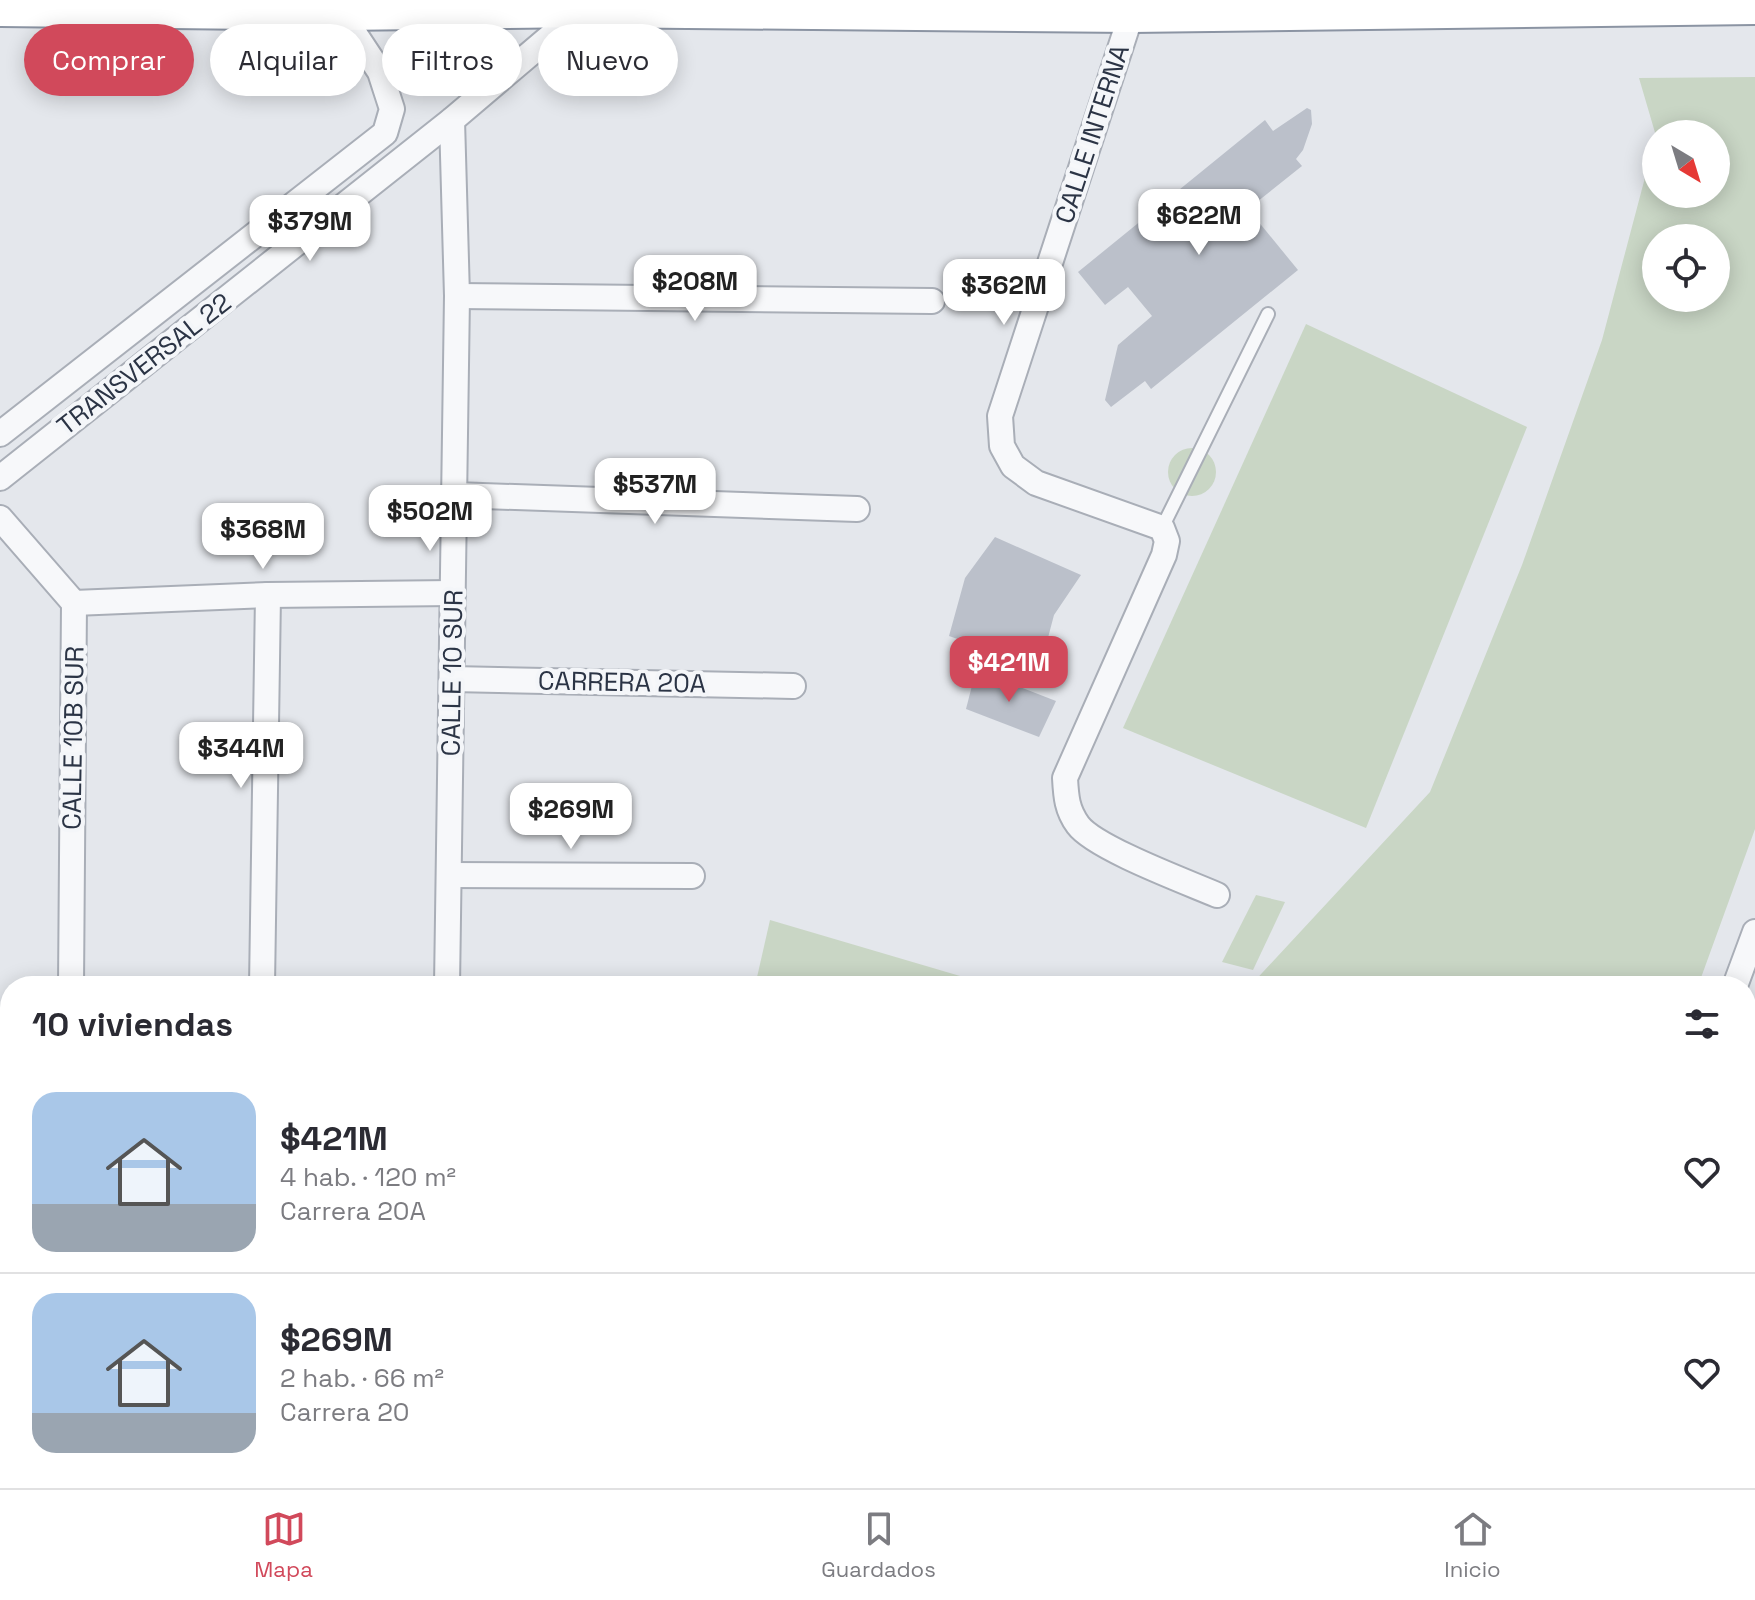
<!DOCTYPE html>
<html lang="es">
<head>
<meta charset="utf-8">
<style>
	body { margin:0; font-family:"Space Grotesk",sans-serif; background:#f2f2f3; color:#2b2b33; height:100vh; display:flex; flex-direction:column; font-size:30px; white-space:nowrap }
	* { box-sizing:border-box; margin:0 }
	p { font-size:26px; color:#7c7c81 }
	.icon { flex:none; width:44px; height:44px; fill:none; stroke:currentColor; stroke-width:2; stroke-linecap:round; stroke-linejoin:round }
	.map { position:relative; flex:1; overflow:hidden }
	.sheet { position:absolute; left:0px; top:976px; width:1756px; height:512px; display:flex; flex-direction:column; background:#fff; border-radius:32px 32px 0 0; box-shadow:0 4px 20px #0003 }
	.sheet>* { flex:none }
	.guide { position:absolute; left:24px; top:24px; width:800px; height:72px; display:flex; gap:16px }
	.needle { width:52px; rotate:142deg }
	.controls { position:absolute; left:1642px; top:120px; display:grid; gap:16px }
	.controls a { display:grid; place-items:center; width:88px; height:88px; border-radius:50%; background:#fff; box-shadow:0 4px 20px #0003; font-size:40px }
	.price { position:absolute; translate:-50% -68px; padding:0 18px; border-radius:16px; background:#fff; color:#222; font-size:26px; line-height:52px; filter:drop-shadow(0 2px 4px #0008) }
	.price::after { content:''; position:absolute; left:50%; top:48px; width:24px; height:18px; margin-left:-12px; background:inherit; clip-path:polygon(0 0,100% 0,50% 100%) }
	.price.selected { background:#d1495b; color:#fff }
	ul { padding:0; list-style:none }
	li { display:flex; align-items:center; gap:24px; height:200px; padding:0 32px }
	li+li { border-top:2px solid #e1e1e2 }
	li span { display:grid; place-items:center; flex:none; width:224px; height:160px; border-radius:24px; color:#555 }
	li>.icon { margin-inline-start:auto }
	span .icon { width:96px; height:96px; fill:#fffc; stroke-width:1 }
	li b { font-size:34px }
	h2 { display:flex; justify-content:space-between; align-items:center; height:96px; padding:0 32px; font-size:34px }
	.chip { padding:0 28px; border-radius:36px; background:#fff; box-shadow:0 4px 20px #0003; font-size:28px; line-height:72px }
	.chip.selected { background:#d1495b; color:#fff }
	.tabs { display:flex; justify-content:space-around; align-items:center; height:112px; border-top:2px solid #e1e1e2; background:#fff; font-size:22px; color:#7c7c81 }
	.tabs a { display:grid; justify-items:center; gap:4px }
	.tabs .selected { color:#d1495b }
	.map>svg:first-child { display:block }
</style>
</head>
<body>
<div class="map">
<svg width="1755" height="1488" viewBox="0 0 1755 1488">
	<rect width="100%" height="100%" fill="#e4e7ec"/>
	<g fill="#c9d6c5" fill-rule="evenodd">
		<path d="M1755 77V829L1698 986H1250L1430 792 1522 565 1602 340 1656 136 1639 78ZM1656 134H1716V194H1656ZM1656 238H1716V298H1656Z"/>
		<path d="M1306 324 1527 427 1366 828 1123 728Z"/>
		<circle cx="1192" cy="472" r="24"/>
		<path d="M1256 895 1285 902 1253 970 1222 962Z"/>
		<path d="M770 920 994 986H755Z"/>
		<path d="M635 1478H1520L1517 1488H632Z"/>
	</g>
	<g fill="#bbc0ca">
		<path d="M1307 108 1311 110 1312 124 1303 150 1296 159 1302 166 1248 209 1298 270 1151 389 1145 381 1111 407 1105 400 1118 345 1152 316 1128 287 1105 305 1078 272 1265 120 1273 131Z"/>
		<path d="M995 537 1081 575 1054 615 1040 668 949 636 965 578Z"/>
		<path d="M976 670 1056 701 1039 737 966 709Z"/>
	</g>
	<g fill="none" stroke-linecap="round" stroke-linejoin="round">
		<g stroke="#a9aeb7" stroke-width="16">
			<path id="service" d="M1162 528 1268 314"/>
		</g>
		<g stroke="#a9aeb7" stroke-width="28">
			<g id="minor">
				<path d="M1132 12 1000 416 1002 446 1013 466 1036 483 1162 528 1167 541 1164 555 1065 778C1066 797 1067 810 1078 825 1095 848 1187 882 1217 895"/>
				<path d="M457 296 932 301"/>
				<path d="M0 434 385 133 392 109 380 72 339 10"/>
				<path d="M0 478 452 120 584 8"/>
				<path d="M455 495 857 509"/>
				<path d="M0 518 74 603 71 986"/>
				<path d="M74 603 268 595 453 593"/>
				<path d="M452 679 793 686"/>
				<path d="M449 875 692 876"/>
				<path d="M262 986 268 595"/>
				<path d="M447 986 457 296 452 120"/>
				<path d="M1735 986 1755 932"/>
				<path d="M0 1204H10"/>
				<path d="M1746 1240 1755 1244"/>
				<path d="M1746 1407 1755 1409"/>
				<path d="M65 1488 66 1478"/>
				<path d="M255 1488V1478"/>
				<path d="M440 1488V1478"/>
				<path d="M1555 1488 1558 1478"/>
			</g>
		</g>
		<g stroke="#8b94a3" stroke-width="44">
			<path id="trunk" d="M0 6 339 10 585 7 1132 12 1755 4"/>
		</g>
		<use href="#service" stroke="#f7f8fa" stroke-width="12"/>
		<use href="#minor" stroke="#f7f8fa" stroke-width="24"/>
		<use href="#trunk" stroke="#fff" stroke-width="40"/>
	</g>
	<g text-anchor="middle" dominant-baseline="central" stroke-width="8" stroke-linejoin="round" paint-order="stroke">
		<g font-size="26" fill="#2b3445" stroke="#f4f6f9">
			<text transform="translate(1092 134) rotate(-72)">CALLE INTERNA</text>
			<text transform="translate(144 364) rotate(-38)">TRANSVERSAL 22</text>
			<text transform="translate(452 673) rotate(-89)">CALLE 10 SUR</text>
			<text transform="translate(622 682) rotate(1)">CARRERA 20A</text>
			<text transform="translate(73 738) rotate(-89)">CALLE 10B SUR</text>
		</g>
	</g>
</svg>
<div class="controls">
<a><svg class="needle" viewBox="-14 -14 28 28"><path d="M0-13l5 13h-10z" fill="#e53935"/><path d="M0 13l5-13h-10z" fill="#7c7c81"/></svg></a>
<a><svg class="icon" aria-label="locate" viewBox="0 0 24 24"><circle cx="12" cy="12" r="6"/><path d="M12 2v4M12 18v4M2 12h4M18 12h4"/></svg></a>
</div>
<b class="price" style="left:1199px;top:257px">$622M</b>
<b class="price" style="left:310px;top:263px">$379M</b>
<b class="price" style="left:695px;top:323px">$208M</b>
<b class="price" style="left:1004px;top:327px">$362M</b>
<b class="price" style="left:655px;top:526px">$537M</b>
<b class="price" style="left:430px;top:553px">$502M</b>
<b class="price" style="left:263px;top:571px">$368M</b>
<b class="price selected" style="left:1009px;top:704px">$421M</b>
<b class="price" style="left:241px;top:790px">$344M</b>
<b class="price" style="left:571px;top:851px">$269M</b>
<div class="guide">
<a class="chip selected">Comprar</a>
<a class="chip">Alquilar</a>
<a class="chip">Filtros</a>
<a class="chip">Nuevo</a>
</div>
<section class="sheet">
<h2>10 viviendas<svg class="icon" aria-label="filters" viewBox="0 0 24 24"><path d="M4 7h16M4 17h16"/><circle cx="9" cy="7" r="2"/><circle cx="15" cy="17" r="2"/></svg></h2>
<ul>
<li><span style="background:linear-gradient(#a9c7e8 70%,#9aa5b1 0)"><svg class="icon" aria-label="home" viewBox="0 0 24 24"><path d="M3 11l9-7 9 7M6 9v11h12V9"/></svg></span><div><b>$421M</b><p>4 hab. · 120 m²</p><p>Carrera 20A</p></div><svg class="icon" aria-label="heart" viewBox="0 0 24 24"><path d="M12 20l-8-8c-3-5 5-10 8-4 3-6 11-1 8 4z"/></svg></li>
<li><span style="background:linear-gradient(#a9c7e8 75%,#9aa5b1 0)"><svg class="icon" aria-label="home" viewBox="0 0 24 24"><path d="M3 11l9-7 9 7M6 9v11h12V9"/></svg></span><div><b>$269M</b><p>2 hab. · 66 m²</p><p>Carrera 20</p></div><svg class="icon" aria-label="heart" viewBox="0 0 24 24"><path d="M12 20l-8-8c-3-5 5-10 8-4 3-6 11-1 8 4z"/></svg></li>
</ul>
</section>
</div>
<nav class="tabs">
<a class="selected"><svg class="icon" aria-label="map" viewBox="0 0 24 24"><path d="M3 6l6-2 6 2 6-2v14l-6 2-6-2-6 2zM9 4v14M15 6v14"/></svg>Mapa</a>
<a><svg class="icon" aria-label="saved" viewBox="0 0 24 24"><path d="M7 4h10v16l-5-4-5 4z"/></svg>Guardados</a>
<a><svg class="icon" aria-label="home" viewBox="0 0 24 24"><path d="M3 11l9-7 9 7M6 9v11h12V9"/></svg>Inicio</a>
</nav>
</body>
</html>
